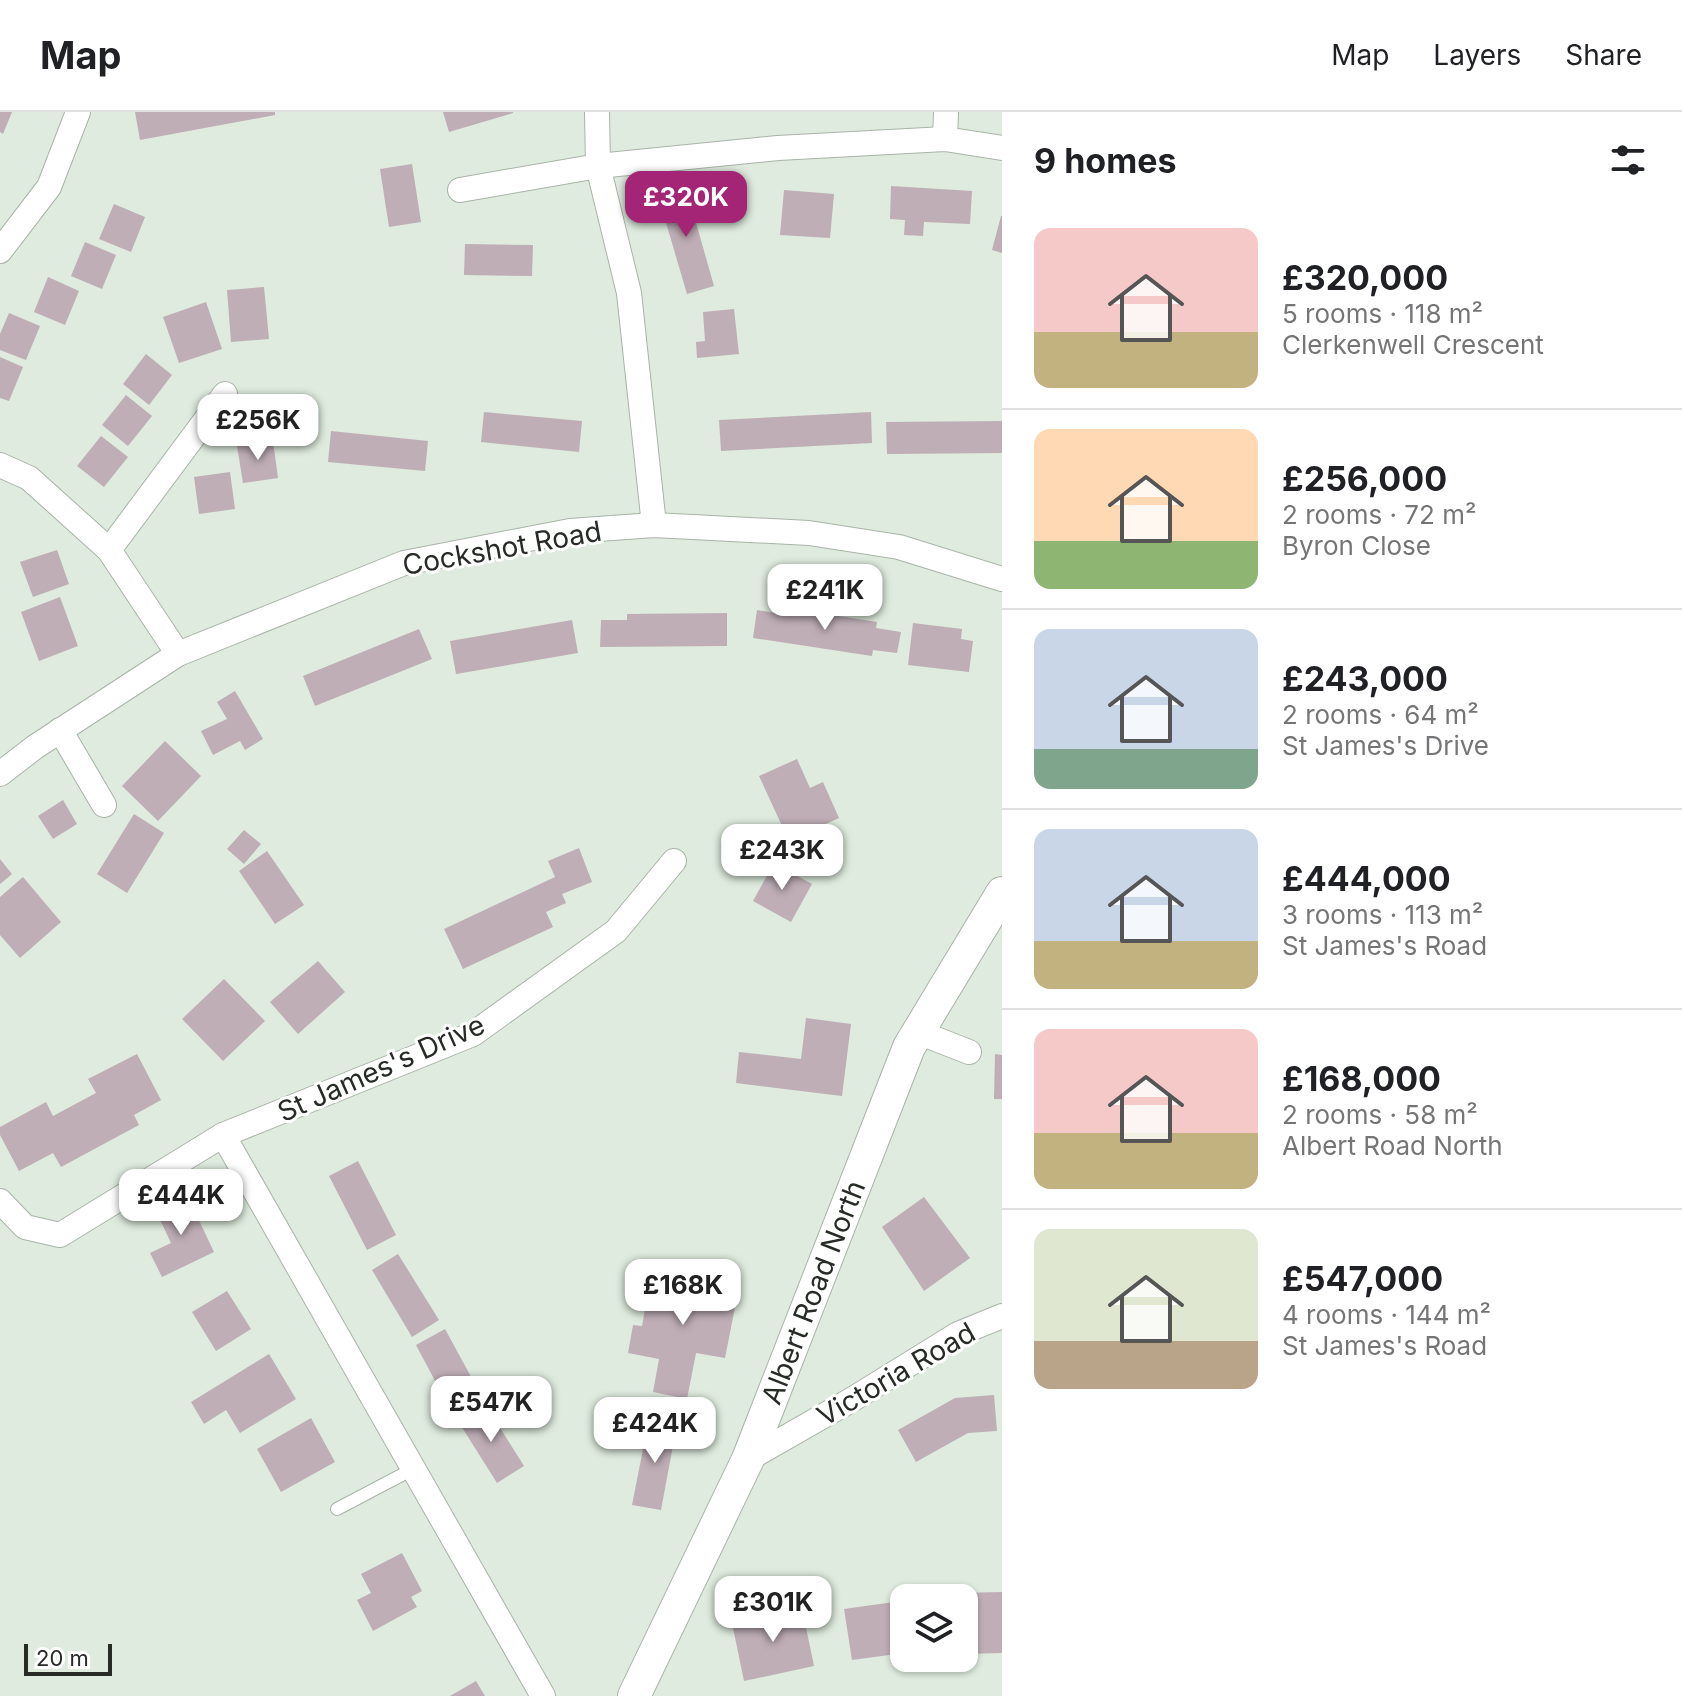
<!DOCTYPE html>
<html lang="en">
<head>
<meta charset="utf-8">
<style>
	body { margin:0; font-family:Inter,sans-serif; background:#f6f6f6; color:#202124; height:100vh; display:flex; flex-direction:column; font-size:30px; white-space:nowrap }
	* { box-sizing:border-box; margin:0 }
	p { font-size:26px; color:#757577 }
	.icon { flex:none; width:44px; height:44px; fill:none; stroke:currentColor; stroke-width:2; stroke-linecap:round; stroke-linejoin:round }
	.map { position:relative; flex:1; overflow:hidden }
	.sheet { display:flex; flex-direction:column; background:#fff; width:680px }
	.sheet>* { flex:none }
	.fabs { position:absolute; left:890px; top:1472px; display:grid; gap:16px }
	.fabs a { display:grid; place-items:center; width:88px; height:88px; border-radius:16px; background:#fff; box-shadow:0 2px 6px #0004; font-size:40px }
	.scale { position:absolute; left:24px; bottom:20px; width:88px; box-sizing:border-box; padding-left:8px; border:4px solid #262b26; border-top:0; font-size:22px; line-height:28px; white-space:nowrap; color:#262b26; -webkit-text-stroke:6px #fff; paint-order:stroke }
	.price { position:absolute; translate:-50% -68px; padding:0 18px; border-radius:16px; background:#fff; color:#222; font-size:26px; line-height:52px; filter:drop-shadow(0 2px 4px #0008) }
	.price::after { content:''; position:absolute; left:50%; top:48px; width:24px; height:18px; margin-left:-12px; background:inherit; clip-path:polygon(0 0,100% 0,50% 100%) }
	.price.current { background:#a42475; color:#fff }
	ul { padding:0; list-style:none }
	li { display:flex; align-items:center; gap:24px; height:200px; padding:0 32px }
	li+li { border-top:2px solid #e0e0e0 }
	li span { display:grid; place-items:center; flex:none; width:224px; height:160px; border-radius:16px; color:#555 }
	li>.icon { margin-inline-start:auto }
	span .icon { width:96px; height:96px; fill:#fffc; stroke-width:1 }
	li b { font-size:34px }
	h2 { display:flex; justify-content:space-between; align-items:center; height:96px; padding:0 32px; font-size:34px }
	header { display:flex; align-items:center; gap:48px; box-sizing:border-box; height:112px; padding:0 40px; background:#fff; border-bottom:2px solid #e0e0e0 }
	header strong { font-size:38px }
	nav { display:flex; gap:44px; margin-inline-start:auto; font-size:28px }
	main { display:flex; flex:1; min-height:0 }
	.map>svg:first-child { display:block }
</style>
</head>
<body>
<header>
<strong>Map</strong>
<nav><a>Map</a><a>Layers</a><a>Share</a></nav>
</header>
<main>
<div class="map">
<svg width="1002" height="1584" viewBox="0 0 1002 1584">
	<rect width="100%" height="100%" fill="#deebde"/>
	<g fill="#bfaeb6">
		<path d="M0 0H12L3 22 0 20Z"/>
		<path d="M135 0H275V3L140 28Z"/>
		<path d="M443 0H513V1L449 20Z"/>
		<path d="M412 52 421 110 389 115 380 57Z"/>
		<path d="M685 72 714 174 687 182 657 80Z"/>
		<path d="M891 74 972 79 970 112 924 110 923 124 904 123 905 108 890 107Z"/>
		<path d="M784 78 834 82 830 126 780 123Z"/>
		<path d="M114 92 145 105 131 140 99 127Z"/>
		<path d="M1001 104H1002V141L992 138Z"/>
		<path d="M85 130 116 143 102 177 71 164Z"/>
		<path d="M465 132 533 133 532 164 464 163Z"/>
		<path d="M48 165 79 179 65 213 34 200Z"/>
		<path d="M264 175 269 227 231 230 227 178Z"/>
		<path d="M206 190 222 237 179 251 163 205Z"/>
		<path d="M734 197 739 242 697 246 696 230 705 229 703 200Z"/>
		<path d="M9 201 40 214 26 248 0 238V222Z"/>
		<path d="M146 242 172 263 149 293 123 272Z"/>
		<path d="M0 245 23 255 9 289 0 286Z"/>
		<path d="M126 283 152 304 128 334 102 313Z"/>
		<path d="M484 300 582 309 579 340 481 330Z"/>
		<path d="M871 300 872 331 721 339 719 308Z"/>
		<path d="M1002 309V341L887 342 886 310Z"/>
		<path d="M331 319 428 329 425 359 328 350Z"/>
		<path d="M101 324 128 345 104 375 77 354Z"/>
		<path d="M273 329 278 366 243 371 237 334Z"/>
		<path d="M230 360 235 397 199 402 194 365Z"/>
		<path d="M57 438 69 472 33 485 20 450Z"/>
		<path d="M60 485 78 534 39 549 21 500Z"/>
		<path d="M781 495 877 510 876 516 901 520 897 541 873 538 872 544 753 526 757 498 780 502Z"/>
		<path d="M727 501V534L600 535 601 508H627V502Z"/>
		<path d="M572 508 578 541 456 562 450 529Z"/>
		<path d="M913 511 962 517 961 527 973 529 969 560 908 553Z"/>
		<path d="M419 517 432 547 315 594 303 564Z"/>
		<path d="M235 579 263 627 245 638 240 629 213 643 201 619 227 607 217 590Z"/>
		<path d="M165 629 201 664 158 709 122 674Z"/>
		<path d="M797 647 810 676 823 670 839 706 789 729 759 664Z"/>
		<path d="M63 688 77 712 53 727 38 704Z"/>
		<path d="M134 702 164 721 127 781 97 762Z"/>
		<path d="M244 718 261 732 244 752 227 737Z"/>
		<path d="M579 736 592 770 562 782 566 791 546 800 553 815 463 857 444 817 555 765 548 749Z"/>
		<path d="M267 739 304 793 275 812 239 759Z"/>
		<path d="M0 747 12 762 0 772Z"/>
		<path d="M774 751 812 772 791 810 753 789Z"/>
		<path d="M23 765 61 810 20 846 0 823V785Z"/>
		<path d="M318 849 345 880 298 922 270 890Z"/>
		<path d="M224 867 265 909 223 949 182 907Z"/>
		<path d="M806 906 851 912 842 984 736 971 739 940 801 947Z"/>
		<path d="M137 942 161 988 134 1003 139 1013 61 1055 53 1041 19 1059 0 1023V1015L46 990 53 1004 96 981 88 967Z"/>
		<path d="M995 942 1002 943V987H994Z"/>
		<path d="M358 1049 396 1123 367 1138 329 1064Z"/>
		<path d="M186 1081 214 1140 162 1165 150 1141 171 1131 155 1097Z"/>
		<path d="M924 1085 970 1146 924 1179 882 1115Z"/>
		<path d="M398 1142 439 1208 412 1225 372 1158Z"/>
		<path d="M652 1158 739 1175 725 1246 696 1241 687 1287 653 1280 659 1247 628 1241 633 1213 642 1214Z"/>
		<path d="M227 1179 251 1217 216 1239 192 1200Z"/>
		<path d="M445 1217 481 1283 451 1299 416 1233Z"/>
		<path d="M269 1242 296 1287 240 1321 226 1298 204 1312 191 1290Z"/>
		<path d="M994 1283 997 1319 968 1321 916 1350 898 1318 955 1286Z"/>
		<path d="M485 1292 524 1354 497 1371 458 1309Z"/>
		<path d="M311 1306 335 1350 281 1380 257 1337Z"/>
		<path d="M649 1307 677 1312 661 1398 632 1393Z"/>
		<path d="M402 1441 422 1479 411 1485 417 1495 373 1519 357 1488 371 1481 361 1462Z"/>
		<path d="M1002 1480V1541L964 1542V1486H957V1481Z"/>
		<path d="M901 1489 904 1513V1541L852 1548 844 1497Z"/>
		<path d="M802 1496 814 1554 744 1569 732 1511Z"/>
		<path d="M476 1569 485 1584H450Z"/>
	</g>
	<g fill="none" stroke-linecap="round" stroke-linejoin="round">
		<g stroke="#a8b4a7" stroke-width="14">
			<path id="service" d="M337 1397 413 1357"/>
		</g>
		<g stroke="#a8b4a7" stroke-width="26">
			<g id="minor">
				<path d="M597 0 598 54 629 181 654 413"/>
				<path d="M945 27 946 0"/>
				<path d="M460 78 598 54 778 36 945 27 1002 36"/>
				<path d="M0 139 49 75 78 0"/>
				<path d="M0 353 29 366 109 438 178 542"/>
				<path d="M109 438 225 282"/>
				<path d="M60 618 104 693"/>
				<path d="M0 662 35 635 178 542 404 451 570 419 654 413 809 421 899 435 1002 467"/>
				<path d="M918 920 969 940"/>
				<path d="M223 1023 473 922 616 819 674 749"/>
				<path d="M0 1089 25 1115 60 1123 223 1023 543 1584"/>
				<path d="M748 1347 853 1287 958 1222 1002 1204"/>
			</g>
		</g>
		<g stroke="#a8b4a7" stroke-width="34">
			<g id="tertiary">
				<path id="s1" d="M634 1584 748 1347 909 935 1002 781"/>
			</g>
		</g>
		<use href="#service" stroke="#fff" stroke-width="12"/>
		<use href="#minor" stroke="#fff" stroke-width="24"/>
		<use href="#tertiary" stroke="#fff" stroke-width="32"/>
	</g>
	<g text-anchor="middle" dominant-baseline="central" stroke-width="6" stroke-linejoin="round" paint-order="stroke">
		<g font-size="28" fill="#262b26" stroke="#fff">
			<text transform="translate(502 436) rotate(-10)">Cockshot Road</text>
			<text transform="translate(381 956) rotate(-24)">St James's Drive</text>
			<text stroke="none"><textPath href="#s1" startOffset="442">Albert Road North</textPath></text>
			<text transform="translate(896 1262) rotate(-30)">Victoria Road</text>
		</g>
	</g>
</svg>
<div class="fabs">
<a><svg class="icon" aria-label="layers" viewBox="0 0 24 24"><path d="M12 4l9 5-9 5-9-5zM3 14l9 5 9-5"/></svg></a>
</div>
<div class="scale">20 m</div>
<b class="price current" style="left:686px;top:127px">£320K</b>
<b class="price" style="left:258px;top:350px">£256K</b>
<b class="price" style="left:825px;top:520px">£241K</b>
<b class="price" style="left:782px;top:780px">£243K</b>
<b class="price" style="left:181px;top:1125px">£444K</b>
<b class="price" style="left:683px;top:1215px">£168K</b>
<b class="price" style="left:491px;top:1332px">£547K</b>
<b class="price" style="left:655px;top:1353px">£424K</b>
<b class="price" style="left:773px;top:1532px">£301K</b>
</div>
<section class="sheet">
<h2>9 homes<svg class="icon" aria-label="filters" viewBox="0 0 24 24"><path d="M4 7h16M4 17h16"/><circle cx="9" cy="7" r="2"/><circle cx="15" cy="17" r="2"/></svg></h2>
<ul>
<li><span style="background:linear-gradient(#f6c9c9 65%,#c2b280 0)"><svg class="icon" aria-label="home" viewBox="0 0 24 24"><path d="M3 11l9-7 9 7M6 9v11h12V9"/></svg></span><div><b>£320,000</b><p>5 rooms · 118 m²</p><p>Clerkenwell Crescent</p></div></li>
<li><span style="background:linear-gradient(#ffd9b3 70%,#8fb573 0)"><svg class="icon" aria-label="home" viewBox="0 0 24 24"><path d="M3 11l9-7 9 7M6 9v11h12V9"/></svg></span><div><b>£256,000</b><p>2 rooms · 72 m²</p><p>Byron Close</p></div></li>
<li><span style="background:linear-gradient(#c9d6e8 75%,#7fa58c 0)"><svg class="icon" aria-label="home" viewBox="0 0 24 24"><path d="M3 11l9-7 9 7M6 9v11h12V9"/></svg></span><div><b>£243,000</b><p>2 rooms · 64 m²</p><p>St James's Drive</p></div></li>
<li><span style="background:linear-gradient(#c9d6e8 70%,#c2b280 0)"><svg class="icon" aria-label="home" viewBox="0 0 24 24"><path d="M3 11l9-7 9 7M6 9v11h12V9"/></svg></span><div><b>£444,000</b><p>3 rooms · 113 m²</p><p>St James's Road</p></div></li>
<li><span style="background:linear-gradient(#f6c9c9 65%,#c2b280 0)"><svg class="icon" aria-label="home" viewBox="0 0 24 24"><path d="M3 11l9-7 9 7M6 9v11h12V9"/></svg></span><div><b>£168,000</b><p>2 rooms · 58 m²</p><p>Albert Road North</p></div></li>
<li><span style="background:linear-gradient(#dfe7d0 70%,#b9a48a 0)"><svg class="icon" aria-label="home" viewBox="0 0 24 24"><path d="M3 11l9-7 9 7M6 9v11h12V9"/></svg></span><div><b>£547,000</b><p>4 rooms · 144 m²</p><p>St James's Road</p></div></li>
</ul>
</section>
</main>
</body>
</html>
